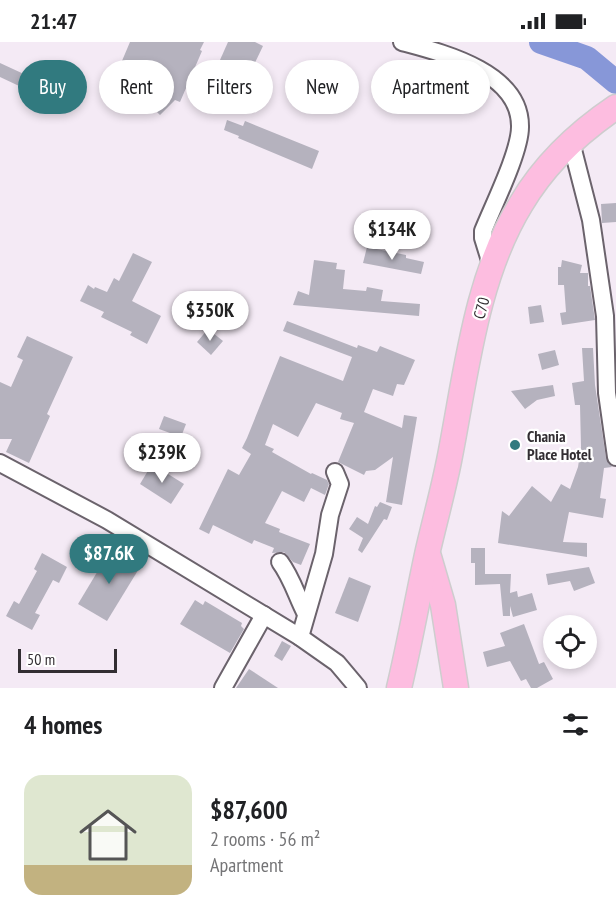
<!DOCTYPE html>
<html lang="en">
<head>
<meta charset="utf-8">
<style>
	body { margin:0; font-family:"PT Sans Narrow",sans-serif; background:#f2f2f2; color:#202124; height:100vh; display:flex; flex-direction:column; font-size:22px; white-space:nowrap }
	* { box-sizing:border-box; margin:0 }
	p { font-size:20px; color:#757577 }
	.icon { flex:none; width:33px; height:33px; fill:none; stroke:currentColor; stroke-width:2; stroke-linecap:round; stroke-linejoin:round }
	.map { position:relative; height:646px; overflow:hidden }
	.sheet { display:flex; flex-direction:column; background:#fff; flex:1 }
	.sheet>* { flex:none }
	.guide { position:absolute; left:18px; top:18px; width:580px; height:54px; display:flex; gap:12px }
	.tools { position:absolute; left:543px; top:573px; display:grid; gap:12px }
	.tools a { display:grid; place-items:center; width:54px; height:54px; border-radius:50%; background:#fff; box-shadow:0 3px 9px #0003; font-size:30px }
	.scale { position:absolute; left:18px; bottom:15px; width:99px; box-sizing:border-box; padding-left:6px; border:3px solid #322e32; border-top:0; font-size:16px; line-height:21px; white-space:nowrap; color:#322e32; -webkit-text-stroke:4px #fff; paint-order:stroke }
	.price { position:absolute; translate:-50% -51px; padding:0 14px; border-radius:21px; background:#fff; color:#222; font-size:20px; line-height:39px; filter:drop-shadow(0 2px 3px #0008) }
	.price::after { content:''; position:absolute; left:50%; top:36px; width:18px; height:14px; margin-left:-9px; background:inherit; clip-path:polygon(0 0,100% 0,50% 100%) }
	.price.active { background:#317a7f; color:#fff }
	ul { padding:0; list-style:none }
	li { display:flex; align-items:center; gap:18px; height:150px; padding:0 24px }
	li span { display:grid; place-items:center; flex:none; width:168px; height:120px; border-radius:18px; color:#555 }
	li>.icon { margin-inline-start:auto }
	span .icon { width:72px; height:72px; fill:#fffc; stroke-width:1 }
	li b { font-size:26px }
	h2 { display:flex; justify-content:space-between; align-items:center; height:72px; padding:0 24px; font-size:26px }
	.chip { padding:0 21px; border-radius:27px; background:#fff; box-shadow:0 3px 9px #0003; font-size:21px; line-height:54px }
	.chip.active { background:#317a7f; color:#fff }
	.status { display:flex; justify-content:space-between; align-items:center; height:42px; padding:0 30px; background:#fff; direction:ltr }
	.status svg { height:16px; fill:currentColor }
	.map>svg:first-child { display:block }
</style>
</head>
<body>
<div class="status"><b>21:47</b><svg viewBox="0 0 49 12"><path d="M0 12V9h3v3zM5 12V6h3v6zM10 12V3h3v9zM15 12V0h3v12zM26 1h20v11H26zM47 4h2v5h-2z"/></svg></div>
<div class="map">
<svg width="616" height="646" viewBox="0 0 616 646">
	<rect width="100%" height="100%" fill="#f4eaf5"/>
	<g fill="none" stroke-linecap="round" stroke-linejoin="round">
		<path stroke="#8797d8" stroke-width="24" d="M541 0 587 16 616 40"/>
	</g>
	<g fill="#b5b2be">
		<path d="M130 0H204L200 8 202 9 180 60 175 58 160 73 150 63 161 52 116 33Z"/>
		<path d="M228 0H255L263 4 241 50 212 36Z"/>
		<path d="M0 21 39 39 34 51 0 35Z"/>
		<path d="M227 78 243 84 245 79 319 109 312 127 238 96 239 94 224 88Z"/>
		<path d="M616 161V180L602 181 601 162Z"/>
		<path d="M367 205 406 213V216L424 220 421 232 363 221Z"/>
		<path d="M133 211 152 220 132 259 161 274 147 302 130 293 132 290 101 275 104 270 80 259 88 243 94 247 95 245 107 250 114 236 119 239Z"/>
		<path d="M314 218 337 221 336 227 345 228 343 247 366 249 367 245 383 248 381 259 420 262 419 274 293 263 298 249 309 253Z"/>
		<path d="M562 218 582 223 580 231H588V244H590L595 278 562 283 560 271 566 270 564 243H558V225H561Z"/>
		<path d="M541 263 544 280 530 282 528 265Z"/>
		<path d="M287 279 357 306 358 303 377 310 380 304 415 318 404 343 397 342 393 354 373 347 364 370 402 386 404 373 417 375 402 463 386 460 393 415 375 428 366 429 364 433 338 420 354 381 340 377 342 371 316 361 298 395 273 382 265 403 274 407 272 410 311 432 312 431 327 438 329 442 325 453 311 446 304 460 282 449 265 481 280 487 279 490 310 502 301 523 293 520 284 510 272 511 274 506 254 498 252 502 213 483 209 492 199 487 228 427 239 433 251 412 242 406 247 396 280 314 343 339 352 315 283 289Z"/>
		<path d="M208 287 223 299 211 313 197 300Z"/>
		<path d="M27 294 73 315 47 372 50 374 29 421 6 410 12 397H0V340L11 345 23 318 17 315Z"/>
		<path d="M582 306H593L595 343 606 416 612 425 604 426 600 456 606 457 603 476 569 470 563 500 587 501V515L498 501 502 469 509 474 532 444 551 460 561 442 570 447 578 425 581 405 580 363H575L572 341 584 339Z"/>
		<path d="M555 308 559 323 542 328 538 312Z"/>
		<path d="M553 343 555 354 537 358 525 367 511 349Z"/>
		<path d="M164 374 186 382 181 395 159 387Z"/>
		<path d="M152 422 184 442 171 462 140 442Z"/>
		<path d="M380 460 392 465 387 478 384 477 362 511 358 508 363 496 349 487 357 475 368 482 375 464 377 465Z"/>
		<path d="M471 506H485V532H511L510 551 517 549 518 555 532 551 537 568 513 575 510 564V574H503L500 542 475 543V521H471Z"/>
		<path d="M111 507 140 525 107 579 78 562Z"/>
		<path d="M42 511 67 525 59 541 53 538 35 571 40 573 32 588 6 574 14 559 19 562 37 529 34 527Z"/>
		<path d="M589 525 595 541 574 549 570 539 548 543 546 532Z"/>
		<path d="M349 535 371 544 358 580 335 571Z"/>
		<path d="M195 558 203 563 205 559 242 581 241 584 244 587 230 611 180 582Z"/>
		<path d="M524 582 539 622 544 620 553 637 537 646H531L526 637 521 639 510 619 487 625 483 610 505 604 500 591Z"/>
		<path d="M282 599 291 604 282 619 274 614Z"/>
		<path d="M249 627 278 646H236Z"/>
	</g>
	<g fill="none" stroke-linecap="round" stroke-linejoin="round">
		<g stroke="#6b636c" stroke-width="20">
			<g id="minor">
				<path d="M402 0C443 11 521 30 520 85 520 110 493 164 483 189V196L492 225"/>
				<path d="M571 100 591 178 605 274 607 351 616 415"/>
				<path d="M0 421 107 478 300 595 337 621 358 646"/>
				<path d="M280 520C292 536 297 555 306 572"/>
				<path d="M300 595 324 512 330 473 340 442 335 430"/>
				<path d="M223 646 264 573"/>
			</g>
		</g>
		<g stroke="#cecdce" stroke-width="27">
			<g id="highway">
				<path d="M429 515 443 563 456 646"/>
				<path d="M399 646C410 600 418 554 428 508 435 478 443 449 449 419 466 334 475 237 521 162 544 123 579 90 616 65"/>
			</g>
		</g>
		<use href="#minor" stroke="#fff" stroke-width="16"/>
		<use href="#highway" stroke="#fdbde0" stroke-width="24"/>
	</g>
	<circle fill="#317a7f" stroke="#fff" stroke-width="2" cx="515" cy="403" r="6"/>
	<g text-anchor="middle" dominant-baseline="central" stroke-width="4.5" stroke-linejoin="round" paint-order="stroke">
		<g font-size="16" fill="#322e32" stroke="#fff">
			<text transform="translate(481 266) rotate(-75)">C70</text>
		</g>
		<g font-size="16" font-weight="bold" fill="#322e32" stroke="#fff" text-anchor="start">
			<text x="527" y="394">Chania<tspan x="527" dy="18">Place Hotel</tspan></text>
		</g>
	</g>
</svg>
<div class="tools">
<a><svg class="icon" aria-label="locate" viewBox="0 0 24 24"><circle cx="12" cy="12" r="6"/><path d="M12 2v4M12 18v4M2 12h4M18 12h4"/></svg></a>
</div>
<div class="scale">50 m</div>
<b class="price" style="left:392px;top:219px">$134K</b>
<b class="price" style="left:210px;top:300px">$350K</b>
<b class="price" style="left:162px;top:442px">$239K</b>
<b class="price active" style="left:109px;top:543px">$87.6K</b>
<div class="guide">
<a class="chip active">Buy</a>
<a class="chip">Rent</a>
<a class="chip">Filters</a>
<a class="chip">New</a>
<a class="chip">Apartment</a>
</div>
</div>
<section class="sheet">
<h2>4 homes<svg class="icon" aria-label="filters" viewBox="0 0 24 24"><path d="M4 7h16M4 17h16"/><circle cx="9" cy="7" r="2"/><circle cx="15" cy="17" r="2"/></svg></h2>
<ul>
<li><span style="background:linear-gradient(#dfe7d0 75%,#c2b280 0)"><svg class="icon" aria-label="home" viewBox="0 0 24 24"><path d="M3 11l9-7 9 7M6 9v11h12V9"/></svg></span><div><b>$87,600</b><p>2 rooms · 56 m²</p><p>Apartment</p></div></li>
</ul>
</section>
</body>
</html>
